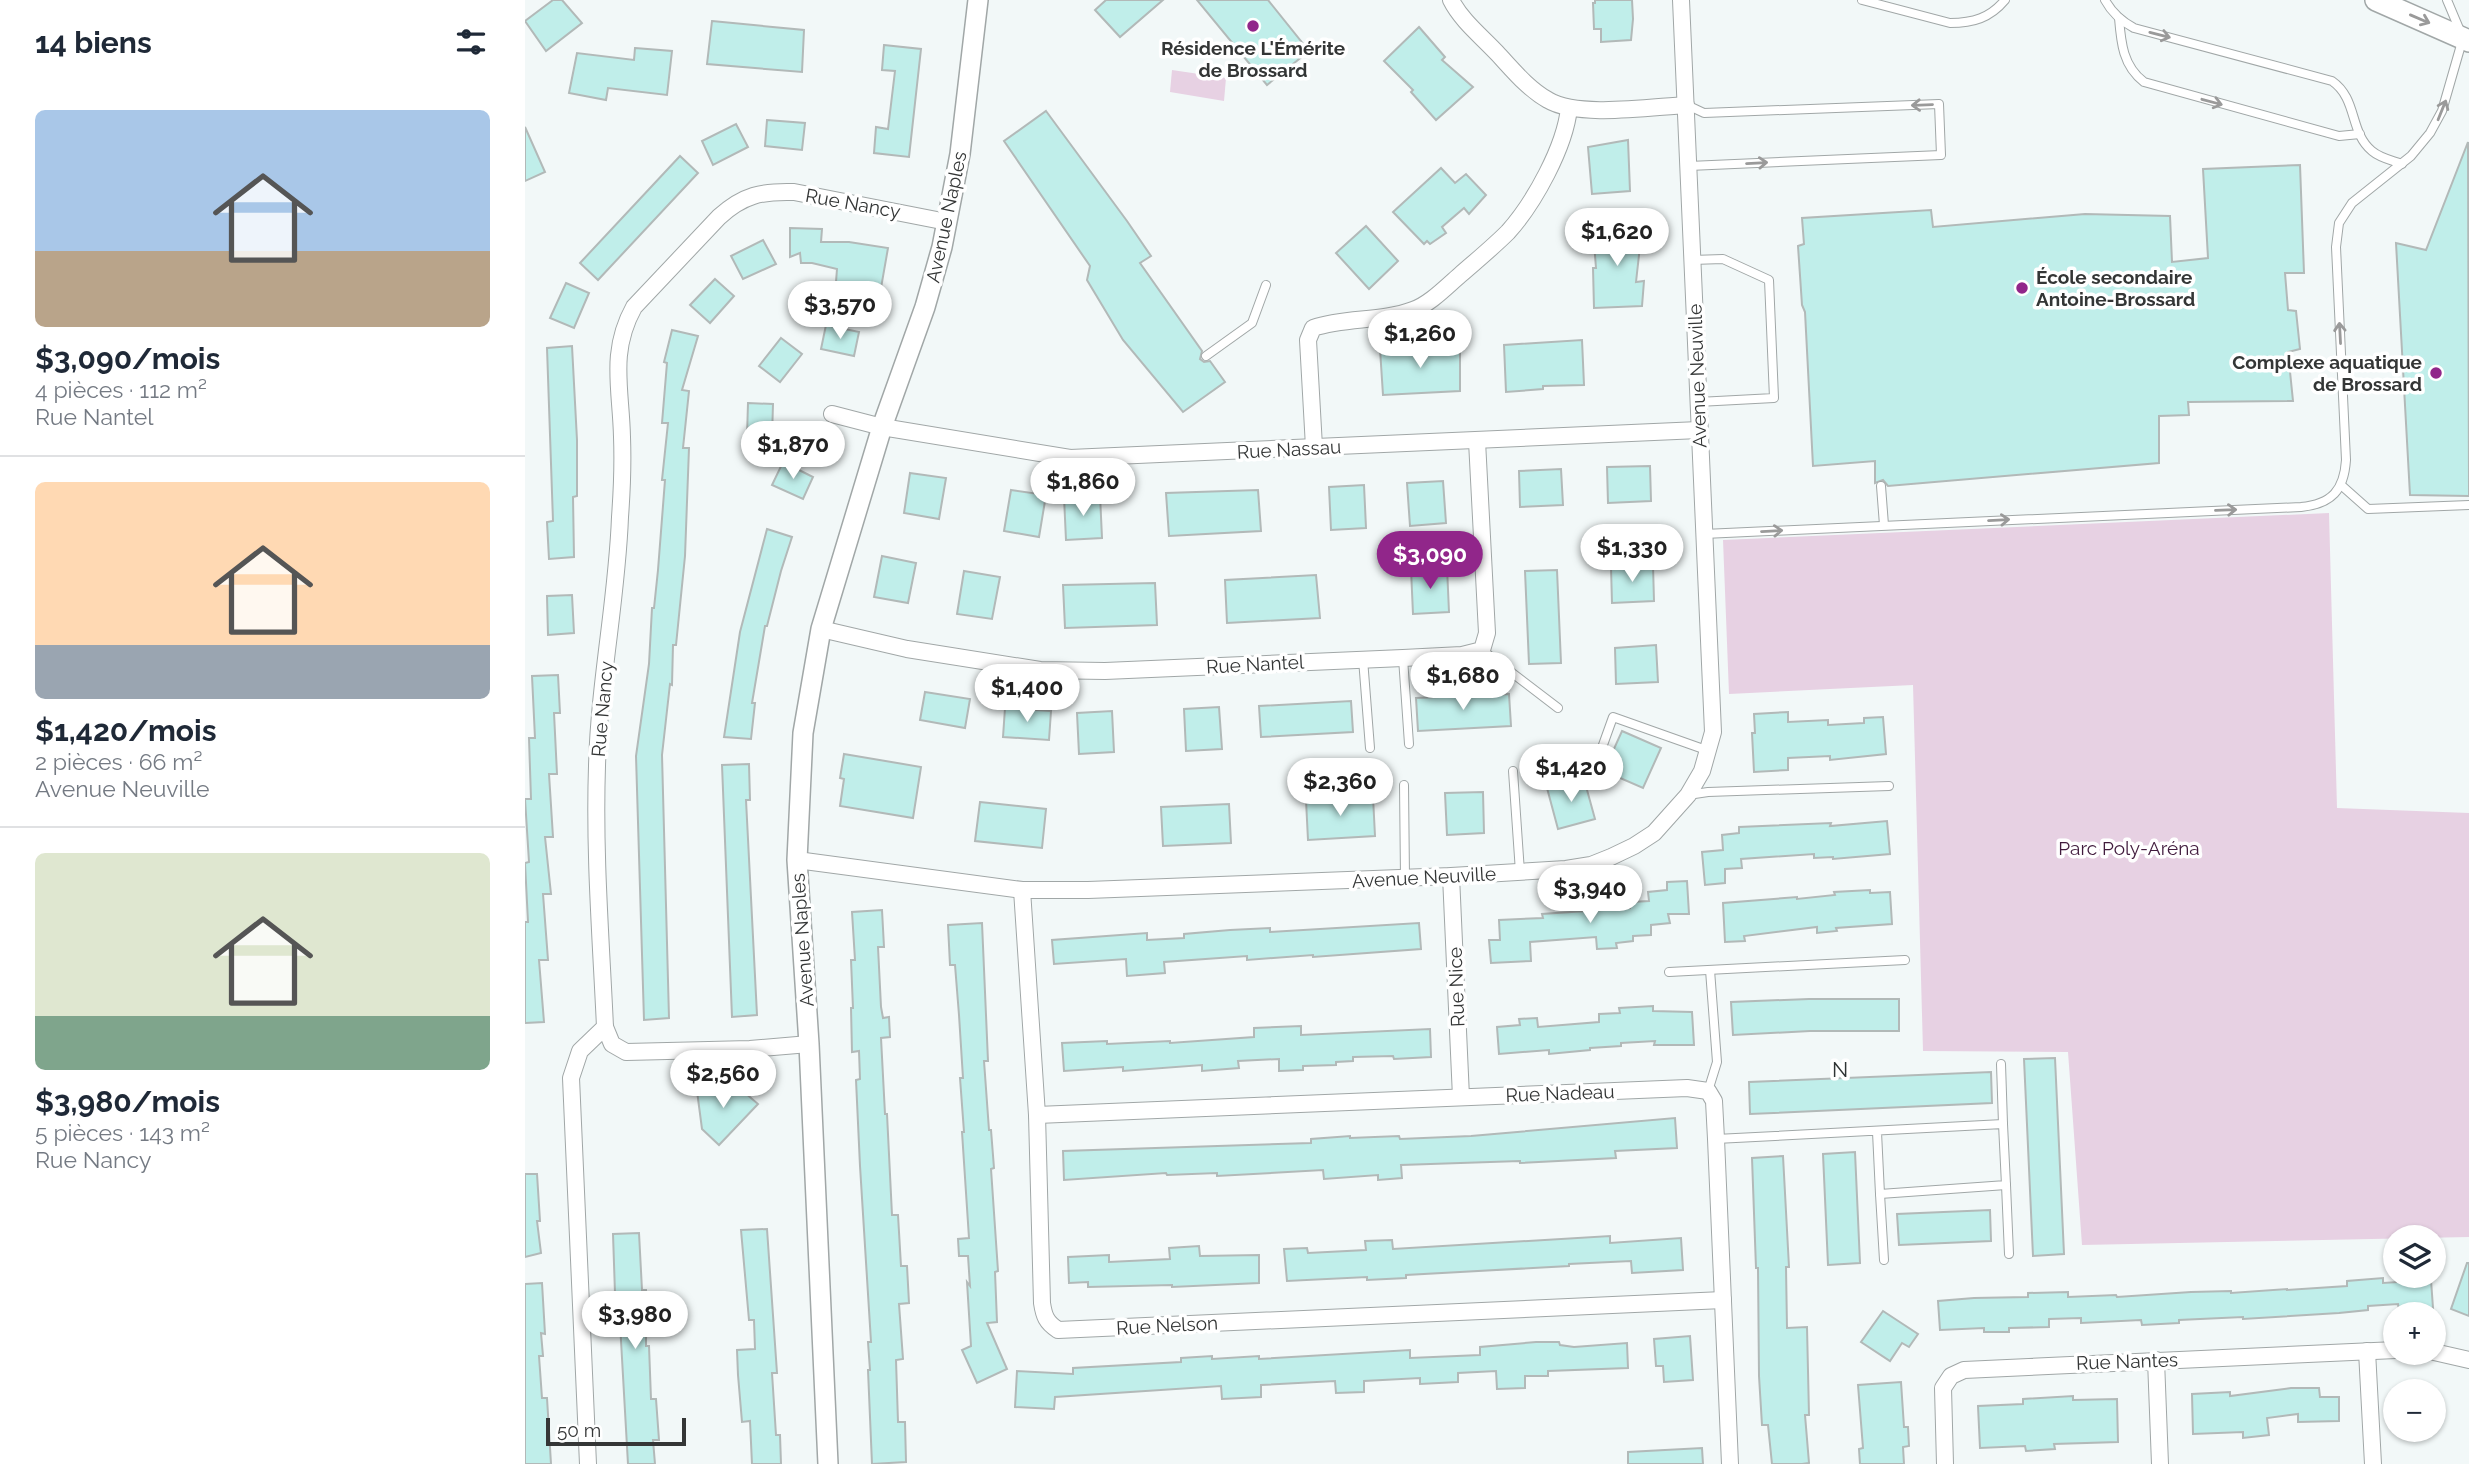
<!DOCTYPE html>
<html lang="fr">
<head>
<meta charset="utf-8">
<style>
	body { margin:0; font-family:Raleway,sans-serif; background:#f2f2f3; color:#1f2937; height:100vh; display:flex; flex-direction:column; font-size:26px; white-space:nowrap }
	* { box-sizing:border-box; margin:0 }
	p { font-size:23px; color:#747a83 }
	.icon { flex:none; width:38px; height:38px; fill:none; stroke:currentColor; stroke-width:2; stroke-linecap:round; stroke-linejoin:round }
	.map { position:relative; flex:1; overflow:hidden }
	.details { display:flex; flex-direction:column; background:#fff; width:525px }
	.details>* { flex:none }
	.controls { position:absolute; left:1858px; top:1225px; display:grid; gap:14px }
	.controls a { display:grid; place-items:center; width:63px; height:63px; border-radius:50%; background:#fff; box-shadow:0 2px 5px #0004; font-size:35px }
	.scale { position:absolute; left:21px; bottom:18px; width:140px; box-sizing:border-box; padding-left:7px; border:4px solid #343636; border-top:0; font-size:19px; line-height:24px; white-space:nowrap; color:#343636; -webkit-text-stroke:5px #fff; paint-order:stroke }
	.price { position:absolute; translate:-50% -60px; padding:0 16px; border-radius:24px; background:#fff; color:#222; font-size:23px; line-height:46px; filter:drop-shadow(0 2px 4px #0008) }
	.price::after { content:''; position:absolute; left:50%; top:42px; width:21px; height:16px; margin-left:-10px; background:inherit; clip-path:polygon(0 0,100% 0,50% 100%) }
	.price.active { background:#91268a; color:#fff }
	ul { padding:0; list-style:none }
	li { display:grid; align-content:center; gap:14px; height:371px; padding:0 35px }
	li+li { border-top:2px solid #e0e1e3 }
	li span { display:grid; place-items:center; height:217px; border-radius:10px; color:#555 }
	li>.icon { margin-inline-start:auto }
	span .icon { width:126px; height:126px; fill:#fffc; stroke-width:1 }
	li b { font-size:30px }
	h2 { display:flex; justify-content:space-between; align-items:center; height:84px; padding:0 35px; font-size:30px }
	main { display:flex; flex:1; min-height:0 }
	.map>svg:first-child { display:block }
</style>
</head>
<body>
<main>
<section class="details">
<h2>14 biens<svg class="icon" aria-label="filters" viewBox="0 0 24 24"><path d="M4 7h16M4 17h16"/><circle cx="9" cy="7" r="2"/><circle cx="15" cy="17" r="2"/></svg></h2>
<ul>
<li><span style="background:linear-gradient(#a9c7e8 65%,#b9a48a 0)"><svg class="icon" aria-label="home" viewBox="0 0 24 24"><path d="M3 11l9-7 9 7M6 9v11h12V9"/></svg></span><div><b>$3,090/mois</b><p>4 pièces · 112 m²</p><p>Rue Nantel</p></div></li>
<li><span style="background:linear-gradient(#ffd9b3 75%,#9aa5b1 0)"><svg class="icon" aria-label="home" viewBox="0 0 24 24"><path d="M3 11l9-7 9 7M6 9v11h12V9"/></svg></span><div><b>$1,420/mois</b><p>2 pièces · 66 m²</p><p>Avenue Neuville</p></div></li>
<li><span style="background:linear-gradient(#dfe7d0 75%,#7fa58c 0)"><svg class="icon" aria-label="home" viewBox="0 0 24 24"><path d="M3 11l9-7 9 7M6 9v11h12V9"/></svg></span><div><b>$3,980/mois</b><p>5 pièces · 143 m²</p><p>Rue Nancy</p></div></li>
</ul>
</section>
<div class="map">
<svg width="1944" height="1464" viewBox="0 0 1944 1464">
	<rect width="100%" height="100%" fill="#f2f8f8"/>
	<g fill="#e7d1e3">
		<path d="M647 70 701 78 699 101 645 92Z"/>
		<path d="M1804 513 1812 808 1944 813V1237L1557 1245 1543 1052 1398 1051 1388 685 1204 694 1198 540Z"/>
	</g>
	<g fill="#c0eeea" stroke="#b2b9b8" stroke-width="2">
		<path d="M28 0H37L57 23 21 51 0 21Z"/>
		<path d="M581 0H638L595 37 570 10Z"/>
		<path d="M672 0H743L784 51 742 85Z"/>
		<path d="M1070 0H1107L1108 19 1106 40 1076 42V29H1069L1068 3H1070Z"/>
		<path d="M187 21 279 30 277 72 182 64Z"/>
		<path d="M894 27 920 57 917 60 948 87 911 120 886 92 888 90 859 61Z"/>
		<path d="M359 45 396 49 384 157 349 153 351 127 363 129 370 71 357 70Z"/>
		<path d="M110 48 147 51 142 95 83 88 81 100 44 93 52 53 109 60Z"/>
		<path d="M521 111 602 221 626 256 615 263 677 351 675 359 679 362 685 361 700 382 658 412 598 340 562 280 565 266 479 141Z"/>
		<path d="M242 120 280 123 277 150 240 146Z"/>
		<path d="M211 124 223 147 188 165 177 141Z"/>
		<path d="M0 127 20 172 0 181Z"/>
		<path d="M1103 140 1105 191 1067 194 1063 147Z"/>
		<path d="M1943 142 1944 496 1885 495 1871 243 1901 250Z"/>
		<path d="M155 156 173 173 73 280 55 263Z"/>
		<path d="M1775 165 1779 273H1760L1763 310 1771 311 1775 349 1763 352 1768 401 1663 402 1664 415 1634 416V463L1363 486 1358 480 1350 483V461L1288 466 1280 312 1277 305 1273 246 1279 244 1277 218 1406 210 1408 227 1560 214 1645 216 1647 262 1683 258 1678 169Z"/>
		<path d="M916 168 930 183 941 174 961 195 944 214 939 208 917 227 921 233 905 244 902 241 899 244 868 212Z"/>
		<path d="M841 226 873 261 844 289 811 253Z"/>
		<path d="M265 228 297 229 296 242H324L363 248 356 288 311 282 312 269 287 263H276L275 253 265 257Z"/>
		<path d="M1117 228 1111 282 1119 281 1117 306 1069 308 1068 268H1071L1068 230Z"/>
		<path d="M238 240 251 264 218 279 206 256Z"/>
		<path d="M190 279 209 296 185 323 165 305Z"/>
		<path d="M41 283 64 293 49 328 25 318Z"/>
		<path d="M301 325 334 332 329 356 296 349Z"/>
		<path d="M147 330 173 336 157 390 164 391 158 448H164L160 556 151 645H148L147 685 145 684 137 755 144 1018 119 1020 111 756 124 664 127 608H129L133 570 140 480H137L143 423H137L142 363 139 362Z"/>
		<path d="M256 338 277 354 255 382 234 366Z"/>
		<path d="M1057 340 1059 385 1018 386V389L981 392 979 345Z"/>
		<path d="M47 346 52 440V496L48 497 49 557 24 559 22 522 28 521 22 348Z"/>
		<path d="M895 346V350L935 348V391L858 395 855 349Z"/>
		<path d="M223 403 248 404 247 437 222 436Z"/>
		<path d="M258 462 288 477 278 499 247 485Z"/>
		<path d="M1125 466 1126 501 1083 503 1082 467Z"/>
		<path d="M1036 469 1038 505 995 507 994 471Z"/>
		<path d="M385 473 421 478 414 519 379 513Z"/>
		<path d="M918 481 921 523 885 526 882 483Z"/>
		<path d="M839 485 841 528 806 530 804 487Z"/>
		<path d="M486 490 521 495 514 537 479 531Z"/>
		<path d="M733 490 736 531 644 536 641 493Z"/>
		<path d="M575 495 577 538 541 540 539 497Z"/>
		<path d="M242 529 267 537 256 571 242 626H240L227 703H230L226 739 199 737 215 632Z"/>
		<path d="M357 556 391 563 383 603 349 597Z"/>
		<path d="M1128 565 1129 601 1087 603 1086 567Z"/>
		<path d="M922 567 924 612 888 614 886 569Z"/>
		<path d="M1032 570 1036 663 1004 664 1000 571Z"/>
		<path d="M439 571 475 577 467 619 432 614Z"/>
		<path d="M791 575 795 618 702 623 700 580Z"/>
		<path d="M630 583 632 625 540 628 538 585Z"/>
		<path d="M47 595 49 633 23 635 22 596Z"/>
		<path d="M1131 645 1133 682 1091 684 1090 648Z"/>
		<path d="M33 675 35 713H29L32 774H24L28 837H20L26 894H18L23 960H14L19 1022 0 1023V922H3L0 863 4 862 0 799H6L4 738H10L7 676Z"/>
		<path d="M400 692 445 699 440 728 395 720Z"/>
		<path d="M984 694 986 726 893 731 891 698Z"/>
		<path d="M826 701 828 732 736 737 734 706Z"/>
		<path d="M694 707 697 749 661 751 659 709Z"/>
		<path d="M480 708 526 711 524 740 478 737Z"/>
		<path d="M587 711 589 752 554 754 552 713Z"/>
		<path d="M1263 712V722L1303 720V725L1339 723V718L1358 717 1361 754 1305 760V756L1263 758V770L1229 772 1227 733H1230L1229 714Z"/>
		<path d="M1097 731 1136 748 1118 788 1079 771Z"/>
		<path d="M319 754 396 767 388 818 315 806 319 779 315 778Z"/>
		<path d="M224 764 225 800H221L232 1015 207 1017 197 765Z"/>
		<path d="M1059 779 1070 819 1033 829 1022 788Z"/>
		<path d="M958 792 959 833 922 835 920 793Z"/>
		<path d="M848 797 850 836 783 840 781 800Z"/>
		<path d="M455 802 521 809 517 848 450 841Z"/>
		<path d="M704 804 706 843 638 846 636 807Z"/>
		<path d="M1362 821 1365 854 1308 859V857L1289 858V854L1216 859 1217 868 1200 869V883L1180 885 1177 852 1198 850 1197 835 1214 833V827L1306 823 1305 826Z"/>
		<path d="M1162 881 1164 914H1143L1145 923 1126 925V935L1108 936V941L1091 943 1092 948 1072 949 1071 937 1005 942 1006 961 966 963 964 940H975L974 920 1018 918 1017 914 1105 908 1106 902 1124 901 1123 892 1142 890V882Z"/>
		<path d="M1345 890V893L1365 892 1367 924 1311 928 1312 931 1292 933V927L1219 936 1220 941 1200 942 1198 903 1272 897V899L1310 895 1309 892Z"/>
		<path d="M357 910 359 947H353L356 1007 358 1018 364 1017 365 1037 356 1038 360 1114H362L367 1215H373L376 1266H382L384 1303 374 1304 378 1359 371 1360 373 1422H380L381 1462 347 1464 343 1370H345L343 1342H346L335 1166 331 1080 335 1079 334 1051 327 1052 326 1008H328L326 960H330L327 912Z"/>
		<path d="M457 923 463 1061H459L464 1130H466L469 1168 466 1169 473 1271 470 1272 472 1322 462 1323 482 1369 452 1383 437 1350 446 1346 442 1282 445 1286 443 1256H434L433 1239 444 1238 437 1132H439L435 1078H438L434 1015 430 965H425L423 925Z"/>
		<path d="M894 923 896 949 788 957V955L722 960V956L639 962 640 973 602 976 601 959 529 964 527 940 622 933V940L659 938V934L705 930 745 928V932Z"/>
		<path d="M1284 999H1374V1031H1285L1208 1035 1206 1002Z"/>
		<path d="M1128 1006V1011L1167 1012 1169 1045H1129L1130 1041 1096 1043V1046L1065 1048V1050L1024 1054V1050L974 1054 972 1027 995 1025 994 1019 1012 1018 1013 1027 1074 1022V1014L1095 1013 1094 1008Z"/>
		<path d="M776 1026V1035L905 1029 906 1057 869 1059 868 1056 828 1057V1061L811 1062V1065L778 1066V1070L754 1071V1059L713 1061 714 1068 677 1071V1065L598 1071V1067L539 1071 537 1043 582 1041V1044L645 1041V1043L729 1037V1028Z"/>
		<path d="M1530 1058 1539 1254 1508 1256 1499 1059Z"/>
		<path d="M1466 1072 1467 1103 1225 1114 1224 1082Z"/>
		<path d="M205 1080 233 1104 194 1145 177 1129 172 1091 198 1087Z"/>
		<path d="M1150 1118 1152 1148 1090 1151 1091 1158 995 1163V1161L876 1165 877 1178 853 1180V1175L799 1179 798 1170 692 1176V1173L642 1175 641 1173 539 1180 538 1151 786 1143V1139L825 1136V1138L874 1136 875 1139 946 1136Z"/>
		<path d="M1330 1152 1335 1263 1303 1265 1298 1154Z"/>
		<path d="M1258 1156 1264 1267H1261L1262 1328 1282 1327 1284 1415H1280L1284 1463 1277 1464H1247L1243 1425H1237L1234 1376 1233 1268H1231L1227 1158Z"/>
		<path d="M0 1174H12L15 1221H12L16 1253 0 1257Z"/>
		<path d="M1465 1210 1466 1241 1374 1245 1372 1214Z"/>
		<path d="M242 1229 252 1373H247L251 1435H255L256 1464H227L225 1421 217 1422 213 1375 212 1350 230 1349 229 1320H224L216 1230Z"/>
		<path d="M114 1233 117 1290H121V1346H124L126 1399H131L134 1440H128L130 1464H103L95 1323H91L88 1234Z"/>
		<path d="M1085 1236V1243L1156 1238 1158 1270 1107 1273 1106 1261 1044 1264V1266L881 1275V1278L842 1280V1277L762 1281 759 1249 782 1248 783 1253 841 1250 840 1241 867 1240 868 1249Z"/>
		<path d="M674 1246 675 1256 734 1255V1283L647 1287V1285L563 1287V1282L544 1283 543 1257 584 1255V1262L645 1259 644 1248Z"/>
		<path d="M1942 1263H1944V1316L1926 1309Z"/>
		<path d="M1858 1278V1283L1906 1280 1908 1308 1874 1311 1873 1304 1843 1306V1310L1814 1313 1718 1319V1317L1654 1320V1323L1617 1325 1616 1320 1556 1323V1318L1524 1319V1327L1484 1328V1332H1459V1328L1415 1330 1413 1301 1449 1298 1503 1297V1293L1543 1292V1297L1591 1295 1592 1297 1666 1292 1706 1291V1293L1762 1289V1290L1822 1286V1281Z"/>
		<path d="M17 1283 20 1334 16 1333 18 1356H14L17 1398H22L26 1464H0V1284Z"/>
		<path d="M1358 1311 1393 1334 1384 1347 1377 1343 1365 1361 1336 1342Z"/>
		<path d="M1165 1336 1168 1380 1139 1382 1138 1366H1131L1129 1339Z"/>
		<path d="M1011 1342H1034L1035 1345 1049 1347 1102 1343 1103 1368 1023 1371V1376H1000V1388L972 1389 971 1371 933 1373V1382L895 1384V1378L839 1381V1392L811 1393 810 1381 736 1385V1397L697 1399 696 1386 530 1397 529 1409 490 1407 492 1371 548 1374V1368L656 1362V1358L687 1356V1359L734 1356V1359L885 1350V1358L955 1355V1347Z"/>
		<path d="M1376 1382 1379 1427H1383L1384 1446 1378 1447 1379 1464H1335L1334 1449 1338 1448 1333 1385Z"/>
		<path d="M1766 1388H1794L1795 1397H1814V1421L1773 1422V1414L1742 1418 1744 1435 1718 1438V1432L1668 1434 1667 1394 1705 1392V1396Z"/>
		<path d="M1548 1396V1400L1592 1399 1593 1442 1529 1444 1530 1449 1501 1451 1500 1446 1455 1448 1453 1406 1498 1404V1399Z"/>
		<path d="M1177 1448 1178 1464H1103V1452Z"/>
	</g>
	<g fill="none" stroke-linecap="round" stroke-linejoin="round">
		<g stroke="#a1a7a7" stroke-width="10">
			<g id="service">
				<path d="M1337 0 1425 23C1448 23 1465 18 1480 0"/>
				<path d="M1580 0C1587 13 1596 21 1609 28L1807 81C1833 99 1824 132 1847 151 1855 158 1866 160 1877 164"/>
				<path d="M1594 18C1596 43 1598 66 1619 82L1814 136 1835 134"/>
				<path d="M1162 105 1179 113 1414 104 1416 155 1164 166"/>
				<path d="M1167 260 1198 259 1244 280 1249 398 1173 402"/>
				<path d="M681 356 727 323 741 285"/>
				<path d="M1816 485 1843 509 1944 505"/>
				<path d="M1356 486 1359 525"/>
				<path d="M1179 534 1776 507C1807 504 1819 490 1821 460L1811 247 1814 223 1827 203 1886 156 1905 133 1917 111 1938 38 1922 0"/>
				<path d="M957 650 1033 708"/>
				<path d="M878 658 884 744"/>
				<path d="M838 659 845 748"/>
				<path d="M1074 756 1088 717 1184 751"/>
				<path d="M988 771 995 872"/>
				<path d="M879 785 880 878"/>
				<path d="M1163 795 1183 792 1364 786"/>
				<path d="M1144 972 1380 960"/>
				<path d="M1476 1064 1478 1124"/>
				<path d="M1183 1091 1192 1062 1185 970"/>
				<path d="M1191 1139 1478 1124 1481 1185 1355 1194 1352 1132"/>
				<path d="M1481 1185 1484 1254"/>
				<path d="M1355 1194 1359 1260"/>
			</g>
		</g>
		<g stroke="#a1a7a7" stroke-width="18">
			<g id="minor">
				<path d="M926 0C936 20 956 36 972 53 987 69 1003 89 1023 100 1053 118 1125 107 1161 105"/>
				<path d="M307 414 357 427 545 458 1174 430"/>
				<path d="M789 447 783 340 788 328C821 317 856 322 888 310 905 304 921 287 935 275 951 261 968 247 983 232 1009 203 1040 147 1044 108"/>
				<path d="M296 629 382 649 515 670 580 671 878 658 937 655 957 650 962 633 952 441"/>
				<path d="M272 860 497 890H563L926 876 1041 869 1066 865 1086 857 1109 846 1129 833 1163 795 1177 771 1188 732 1156 0"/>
				<path d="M926 876 936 1097"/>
				<path d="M497 890 512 1115 517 1303C519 1316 521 1322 533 1330L1198 1300"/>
				<path d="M80 1027 87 1044 101 1052 225 1049 284 1044"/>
				<path d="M512 1115 1162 1088 1183 1091 1189 1101 1191 1139 1205 1464"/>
				<path d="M1842 1351 1848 1464"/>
				<path d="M1909 1352 1944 1360"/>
				<path d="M1631 1360 1635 1464"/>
				<path d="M63 1464 46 1078 55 1051 80 1027C76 940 69 853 72 766 74 682 92 600 95 517 97 490 98 463 97 437 96 389 84 352 109 307L194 217C218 195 237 191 269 192L422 222"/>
				<path d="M1420 1464 1418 1388 1426 1376 1439 1370 1871 1350"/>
			</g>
		</g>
		<g stroke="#a1a7a7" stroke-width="22">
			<path id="tertiary" d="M303 1464 284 1044 272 860 278 733 296 629 357 427 400 307 417 247 435 154 453 0"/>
		</g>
		<g stroke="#a1a7a7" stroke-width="24">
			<path id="secondary" d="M1851 0 1944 41"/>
		</g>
		<use href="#service" stroke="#fff" stroke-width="8"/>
		<use href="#minor" stroke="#fff" stroke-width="16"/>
		<use href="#tertiary" stroke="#fff" stroke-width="19"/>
		<use href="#secondary" stroke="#fff" stroke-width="21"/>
	</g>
	<defs><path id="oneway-shaft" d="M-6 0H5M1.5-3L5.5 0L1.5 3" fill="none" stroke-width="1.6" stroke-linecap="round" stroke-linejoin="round" transform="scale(1.75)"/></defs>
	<g stroke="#9a9a9a">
		<use href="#oneway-shaft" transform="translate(1895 19) rotate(23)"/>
		<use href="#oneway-shaft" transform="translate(1635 35) rotate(14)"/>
		<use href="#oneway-shaft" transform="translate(1687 102) rotate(15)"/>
		<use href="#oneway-shaft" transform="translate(1397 105) rotate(178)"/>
		<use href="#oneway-shaft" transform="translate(1917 110) rotate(-68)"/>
		<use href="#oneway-shaft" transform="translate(1232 163) rotate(-3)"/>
		<use href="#oneway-shaft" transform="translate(1815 333) rotate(-93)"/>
		<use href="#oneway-shaft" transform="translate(1701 510) rotate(-2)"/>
		<use href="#oneway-shaft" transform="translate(1474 520) rotate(-3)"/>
		<use href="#oneway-shaft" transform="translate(1247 531) rotate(-3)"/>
	</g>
	<g fill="#91268a" stroke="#fff" stroke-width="2.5">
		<circle cx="728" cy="26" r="7"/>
		<circle cx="1497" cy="288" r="7"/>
		<circle cx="1911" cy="373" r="7"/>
	</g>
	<g text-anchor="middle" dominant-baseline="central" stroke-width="7" stroke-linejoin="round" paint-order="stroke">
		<g font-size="19" font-weight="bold" fill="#343636" stroke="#fff">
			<text x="728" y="48">Résidence L'Émérite<tspan x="728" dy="22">de Brossard</tspan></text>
			<text x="1511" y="277" text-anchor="start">École secondaire<tspan x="1511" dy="22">Antoine-Brossard</tspan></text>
			<text x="1897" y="362" text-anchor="end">Complexe aquatique<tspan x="1897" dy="22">de Brossard</tspan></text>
		</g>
		<g font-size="19" fill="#343636" stroke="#fff">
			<text transform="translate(328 203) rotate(10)">Rue Nancy</text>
			<text transform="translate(421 217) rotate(-78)">Avenue Naples</text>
			<text transform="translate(1172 376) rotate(-92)">Avenue Neuville</text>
			<text transform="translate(764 449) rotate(-3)">Rue Nassau</text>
			<text transform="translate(730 664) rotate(-3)">Rue Nantel</text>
			<text transform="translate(77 709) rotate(-85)">Rue Nancy</text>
			<text transform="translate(899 877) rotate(-3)">Avenue Neuville</text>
			<text transform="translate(277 940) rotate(-94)">Avenue Naples</text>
			<text transform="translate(931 987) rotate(-92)">Rue Nice</text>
			<text transform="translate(1035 1093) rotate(-2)">Rue Nadeau</text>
			<text transform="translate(642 1325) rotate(-3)">Rue Nelson</text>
			<text transform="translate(1602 1361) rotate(-2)">Rue Nantes</text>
		</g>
		<g font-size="19" fill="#411b3d" stroke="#fff">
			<text x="1604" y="848">Parc Poly-Aréna</text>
		</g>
		<g font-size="21" letter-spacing="2" fill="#2f3434" stroke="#fff">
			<text x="1316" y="1069">N</text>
		</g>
	</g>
</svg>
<div class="controls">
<a><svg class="icon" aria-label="layers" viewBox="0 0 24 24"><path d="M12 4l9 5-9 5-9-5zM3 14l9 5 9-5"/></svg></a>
<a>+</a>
<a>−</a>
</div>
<div class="scale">50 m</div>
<b class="price" style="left:1092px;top:268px">$1,620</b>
<b class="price" style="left:315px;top:341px">$3,570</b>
<b class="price" style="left:895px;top:370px">$1,260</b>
<b class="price" style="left:268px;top:481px">$1,870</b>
<b class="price" style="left:558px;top:518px">$1,860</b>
<b class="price" style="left:1107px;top:584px">$1,330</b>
<b class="price active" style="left:905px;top:591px">$3,090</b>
<b class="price" style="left:938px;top:712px">$1,680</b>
<b class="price" style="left:502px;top:724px">$1,400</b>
<b class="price" style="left:1046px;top:804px">$1,420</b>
<b class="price" style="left:815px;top:818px">$2,360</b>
<b class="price" style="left:1065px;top:925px">$3,940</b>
<b class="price" style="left:198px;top:1110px">$2,560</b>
<b class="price" style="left:110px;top:1351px">$3,980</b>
</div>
</main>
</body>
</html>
